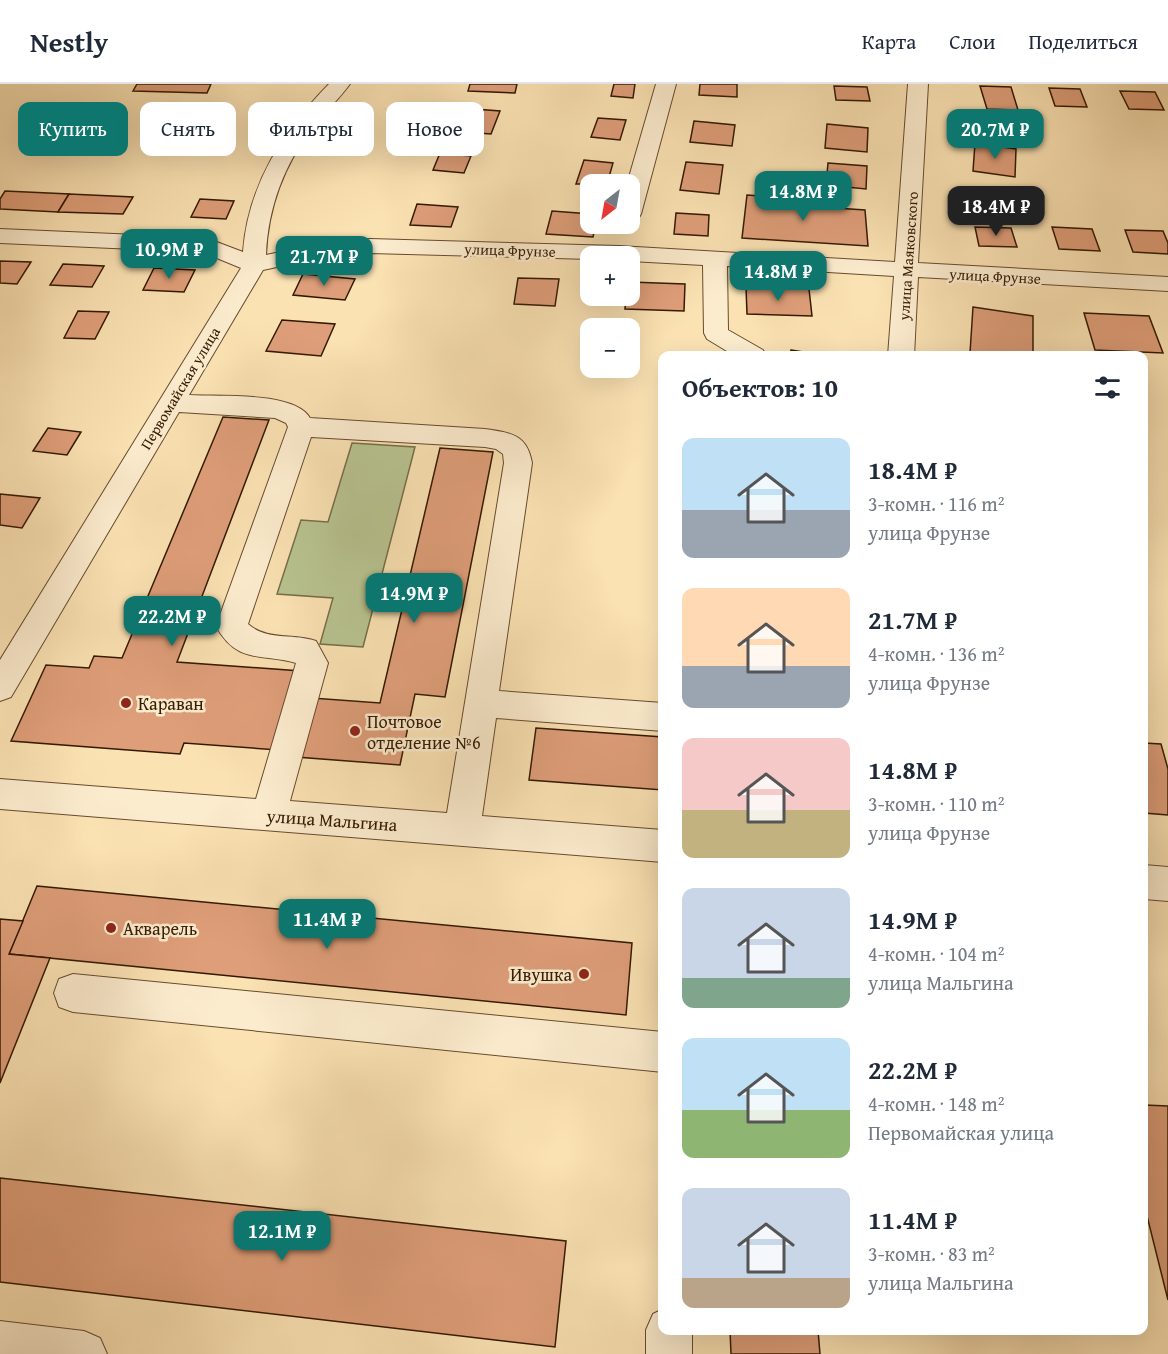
<!DOCTYPE html>
<html lang="ru">
<head>
<meta charset="utf-8">
<style>
	body { margin:0; font-family:"Gentium Book Plus",serif; background:#f6f6f7; color:#1f2937; height:100vh; display:flex; flex-direction:column; font-size:22px; white-space:nowrap }
	* { box-sizing:border-box; margin:0 }
	p { font-size:20px; color:#747a83 }
	.icon { flex:none; width:33px; height:33px; fill:none; stroke:currentColor; stroke-width:2; stroke-linecap:round; stroke-linejoin:round }
	.map { position:relative; flex:1; overflow:hidden }
	.panel { position:absolute; left:658px; top:267px; width:490px; height:984px; display:flex; flex-direction:column; background:#fff; border-radius:12px; box-shadow:0 6px 24px #0002 }
	.panel>* { flex:none }
	.banner { position:absolute; left:18px; top:18px; width:550px; height:54px; display:flex; gap:12px }
	.needle { width:39px; rotate:211deg }
	.tools { position:absolute; left:580px; top:90px; display:grid; gap:12px }
	.tools a { display:grid; place-items:center; width:60px; height:60px; border-radius:12px; background:#fff; box-shadow:0 6px 24px #0002; font-size:30px }
	.price { position:absolute; translate:-50% -51px; padding:0 14px; border-radius:12px; background:#0f766e; color:#fff; font-size:20px; line-height:39px; filter:drop-shadow(0 2px 3px #0008) }
	.price::after { content:''; position:absolute; left:50%; top:36px; width:18px; height:14px; margin-left:-9px; background:inherit; clip-path:polygon(0 0,100% 0,50% 100%) }
	.price.on { background:#222; color:#fff }
	ul { padding:0; list-style:none }
	li { display:flex; align-items:center; gap:18px; height:150px; padding:0 24px }
	li span { display:grid; place-items:center; flex:none; width:168px; height:120px; border-radius:12px; color:#555 }
	li>.icon { margin-inline-start:auto }
	span .icon { width:72px; height:72px; fill:#fffc; stroke-width:1 }
	li b { font-size:26px }
	h2 { display:flex; justify-content:space-between; align-items:center; height:72px; padding:0 24px; font-size:26px }
	.tag { padding:0 21px; border-radius:12px; background:#fff; box-shadow:0 6px 24px #0002; font-size:21px; line-height:54px }
	.tag.on { background:#0f766e; color:#fff }
	header { display:flex; align-items:center; gap:36px; box-sizing:border-box; height:84px; padding:0 30px; background:#fff; border-bottom:2px solid #e0e1e3 }
	header strong { font-size:28px }
	nav { display:flex; gap:33px; margin-inline-start:auto; font-size:21px }
	.map>svg:first-child { display:block }
</style>
</head>
<body>
<header>
<strong>Nestly</strong>
<nav><a>Карта</a><a>Слои</a><a>Поделиться</a></nav>
</header>
<div class="map">
<svg width="1168" height="1270" viewBox="0 0 1168 1270">
	<rect width="100%" height="100%" fill="#fbe2b3"/>
	<filter id="stains"><feTurbulence type="fractalNoise" baseFrequency=".00333" numOctaves="4"/><feColorMatrix values="0 0 0 0 .2 0 0 0 0 .09 0 0 0 0 .02 0 0 0 .5 -.17"/></filter>
	<radialGradient id="worn" r=".72"><stop offset=".6" stop-color="#630" stop-opacity="0"/><stop offset="1" stop-color="#630" stop-opacity=".3"/></radialGradient>
	<path fill="#b8c491" stroke="#766e4a" stroke-width="1.5" d="M352 359 415 363 363 563 320 560 333 514 277 510 301 436 328 438Z"/>
	<g fill="#de9e79" stroke="#341902" stroke-width="1.5">
		<path d="M137 0H211L207 9 133 7Z"/>
		<path d="M470 0H517L515 9 468 7Z"/>
		<path d="M614 0H635L633 14 611 12Z"/>
		<path d="M700 0H737V13L699 11Z"/>
		<path d="M834 2 867 3 870 17 836 16Z"/>
		<path d="M980 2 1011 3 1018 26 987 25Z"/>
		<path d="M1049 4 1080 5 1087 23 1055 22Z"/>
		<path d="M1120 7 1155 8 1164 26 1129 25Z"/>
		<path d="M461 24 500 27 491 50 450 47Z"/>
		<path d="M598 34 626 36 620 56 591 53Z"/>
		<path d="M694 37 735 41 732 62 690 58Z"/>
		<path d="M827 40 868 44 867 68 825 64Z"/>
		<path d="M975 59 1016 65 1015 93 973 87Z"/>
		<path d="M440 69 471 72 464 89 433 86Z"/>
		<path d="M584 76 613 79 607 100H576Z"/>
		<path d="M686 78 723 81 719 110 680 106Z"/>
		<path d="M828 79 867 82 866 105 826 101Z"/>
		<path d="M5 107 69 110 58 128 0 125V115Z"/>
		<path d="M69 110 133 113 123 130 58 128Z"/>
		<path d="M747 111 806 115V122L865 126 868 162 742 154Z"/>
		<path d="M200 115 234 117 226 135 191 133Z"/>
		<path d="M417 120 458 123 451 143 410 141Z"/>
		<path d="M552 127 591 130V140H596L593 153 546 150Z"/>
		<path d="M676 129 709 131 708 152 674 150Z"/>
		<path d="M975 143 1011 144 1017 163 979 162Z"/>
		<path d="M1052 143 1092 145 1100 167 1059 165Z"/>
		<path d="M1125 146 1163 147 1168 159V170L1133 168Z"/>
		<path d="M0 177 31 178 17 200 0 199Z"/>
		<path d="M63 180 104 182 92 203 50 201Z"/>
		<path d="M154 184 195 186 184 208 143 206Z"/>
		<path d="M303 190 355 195 345 216 293 211Z"/>
		<path d="M518 194 559 195 555 222 514 220Z"/>
		<path d="M630 198 685 200 684 227 625 225 626 212H630Z"/>
		<path d="M746 203 809 205 812 232 747 230Z"/>
		<path d="M973 223 1033 232V272L970 269Z"/>
		<path d="M78 227 109 228 95 255 64 254Z"/>
		<path d="M1084 229 1149 232 1163 269 1095 266Z"/>
		<path d="M282 236 335 240 321 272 266 267Z"/>
		<path d="M791 266 828 272H790Z"/>
		<path d="M223 333 269 336 177 578 301 587 278 666 184 659 180 670 11 657 46 581 89 584 94 572 122 574Z"/>
		<path d="M48 344 81 348 67 371 33 367Z"/>
		<path d="M440 364 493 368 445 613 415 610 400 681 296 673 312 614 380 619Z"/>
		<path d="M0 410 40 414 22 444 0 441Z"/>
		<path d="M536 644 663 653V706L529 696Z"/>
		<path d="M1144 659 1161 660 1168 685V731L1144 729Z"/>
		<path d="M37 802 632 859 626 931 9 870Z"/>
		<path d="M0 835 23 837 9 870 50 874 0 999Z"/>
		<path d="M1144 1021 1168 1022V1216L1144 1120Z"/>
		<path d="M0 1094 566 1157 555 1263 0 1198Z"/>
		<path d="M730 1246H818L820 1270H731Z"/>
	</g>
	<g fill="none" stroke-linecap="round" stroke-linejoin="round">
		<g stroke="#664b2e" stroke-width="2">
			<g id="minor">
				<path d="M329 0H350C339 15 325 28 313 43 284 81 268 123 266 171L309 162 370 155 619 162 895 178 908 0H928L918 179 1168 193V207L918 193 914 272H888L894 192 727 182 728 246 763 266 766 272H735L707 255 704 249 703 181 630 177V172H591V175L370 169 309 176 263 186 189 311C219 313 294 307 310 334L485 345C511 349 527 350 532 379L499 607 663 619V647L496 634 482 732 663 746V778L0 725V695L256 715 296 579C263 569 237 581 216 542L288 343 286 339 275 334 179 328 11 613 0 617V576L241 184 202 168 0 159V145L206 154 243 168C248 101 283 47 329 0ZM311 353 485 363 496 365 503 370 504 379 447 729 290 717 328 579 316 557C293 549 267 557 248 540Z"/>
				<path d="M656 0H676L641 130 638 135 630 137V100H627Z"/>
				<path d="M1144 781 1168 783V817L1144 815Z"/>
				<path d="M73 890 663 948V988L73 928 59 923 54 909 59 895Z"/>
				<path d="M663 1225V1246H692V1270H646V1246L653 1230Z"/>
				<path d="M0 1237 84 1247 100 1254 107 1270H0Z"/>
			</g>
		</g>
		<use href="#minor" fill="#fcecce" fill-rule="evenodd"/>
	</g>
	<g fill="#8f2418" stroke="#fcecce" stroke-width="2">
		<circle cx="126" cy="619" r="6"/>
		<circle cx="355" cy="647" r="6"/>
		<circle cx="111" cy="844" r="6"/>
		<circle cx="584" cy="890" r="6"/>
	</g>
	<g text-anchor="middle" dominant-baseline="central" stroke-width="5" stroke-linejoin="round" paint-order="stroke">
		<g font-size="15" fill="#341902" stroke="#fcecce">
			<text transform="translate(510 166) rotate(2)">улица Фрунзе</text>
			<text transform="translate(908 172) rotate(-86)">улица Маяковского</text>
			<text transform="translate(995 192) rotate(3)">улица Фрунзе</text>
			<text transform="translate(180 304) rotate(-59)">Первомайская улица</text>
		</g>
		<g font-size="18" fill="#341902" stroke="#fcecce" text-anchor="start">
			<text x="138" y="619">Караван</text>
			<text x="367" y="637">Почтовое<tspan x="367" dy="21">отделение №6</tspan></text>
			<text x="123" y="844">Акварель</text>
			<text x="572" y="890" text-anchor="end">Ивушка</text>
		</g>
		<g font-size="18" fill="#341902" stroke="#fcecce">
			<text transform="translate(332 736) rotate(4)">улица Мальгина</text>
		</g>
	</g>
	<rect width="100%" height="100%" filter="url(#stains)"/>
	<rect width="100%" height="100%" fill="url(#worn)"/>
</svg>
<div class="tools">
<a><svg class="needle" viewBox="-14 -14 28 28"><path d="M0-13l5 13h-10z" fill="#e53935"/><path d="M0 13l5-13h-10z" fill="#747a83"/></svg></a>
<a>+</a>
<a>−</a>
</div>
<b class="price" style="left:995px;top:76px">20.7M ₽</b>
<b class="price" style="left:803px;top:138px">14.8M ₽</b>
<b class="price on" style="left:996px;top:153px">18.4M ₽</b>
<b class="price" style="left:169px;top:196px">10.9M ₽</b>
<b class="price" style="left:324px;top:203px">21.7M ₽</b>
<b class="price" style="left:778px;top:218px">14.8M ₽</b>
<b class="price" style="left:414px;top:540px">14.9M ₽</b>
<b class="price" style="left:172px;top:563px">22.2M ₽</b>
<b class="price" style="left:327px;top:866px">11.4M ₽</b>
<b class="price" style="left:282px;top:1178px">12.1M ₽</b>
<div class="banner">
<a class="tag on">Купить</a>
<a class="tag">Снять</a>
<a class="tag">Фильтры</a>
<a class="tag">Новое</a>
</div>
<section class="panel">
<h2>Объектов: 10<svg class="icon" aria-label="filters" viewBox="0 0 24 24"><path d="M4 7h16M4 17h16"/><circle cx="9" cy="7" r="2"/><circle cx="15" cy="17" r="2"/></svg></h2>
<ul>
<li><span style="background:linear-gradient(#bfe0f5 60%,#9aa5b1 0)"><svg class="icon" aria-label="home" viewBox="0 0 24 24"><path d="M3 11l9-7 9 7M6 9v11h12V9"/></svg></span><div><b>18.4M ₽</b><p>3-комн. · 116 m²</p><p>улица Фрунзе</p></div></li>
<li><span style="background:linear-gradient(#ffd9b3 65%,#9aa5b1 0)"><svg class="icon" aria-label="home" viewBox="0 0 24 24"><path d="M3 11l9-7 9 7M6 9v11h12V9"/></svg></span><div><b>21.7M ₽</b><p>4-комн. · 136 m²</p><p>улица Фрунзе</p></div></li>
<li><span style="background:linear-gradient(#f6c9c9 60%,#c2b280 0)"><svg class="icon" aria-label="home" viewBox="0 0 24 24"><path d="M3 11l9-7 9 7M6 9v11h12V9"/></svg></span><div><b>14.8M ₽</b><p>3-комн. · 110 m²</p><p>улица Фрунзе</p></div></li>
<li><span style="background:linear-gradient(#c9d6e8 75%,#7fa58c 0)"><svg class="icon" aria-label="home" viewBox="0 0 24 24"><path d="M3 11l9-7 9 7M6 9v11h12V9"/></svg></span><div><b>14.9M ₽</b><p>4-комн. · 104 m²</p><p>улица Мальгина</p></div></li>
<li><span style="background:linear-gradient(#bfe0f5 60%,#8fb573 0)"><svg class="icon" aria-label="home" viewBox="0 0 24 24"><path d="M3 11l9-7 9 7M6 9v11h12V9"/></svg></span><div><b>22.2M ₽</b><p>4-комн. · 148 m²</p><p>Первомайская улица</p></div></li>
<li><span style="background:linear-gradient(#c9d6e8 75%,#b9a48a 0)"><svg class="icon" aria-label="home" viewBox="0 0 24 24"><path d="M3 11l9-7 9 7M6 9v11h12V9"/></svg></span><div><b>11.4M ₽</b><p>3-комн. · 83 m²</p><p>улица Мальгина</p></div></li>
</ul>
</section>
</div>
</body>
</html>
